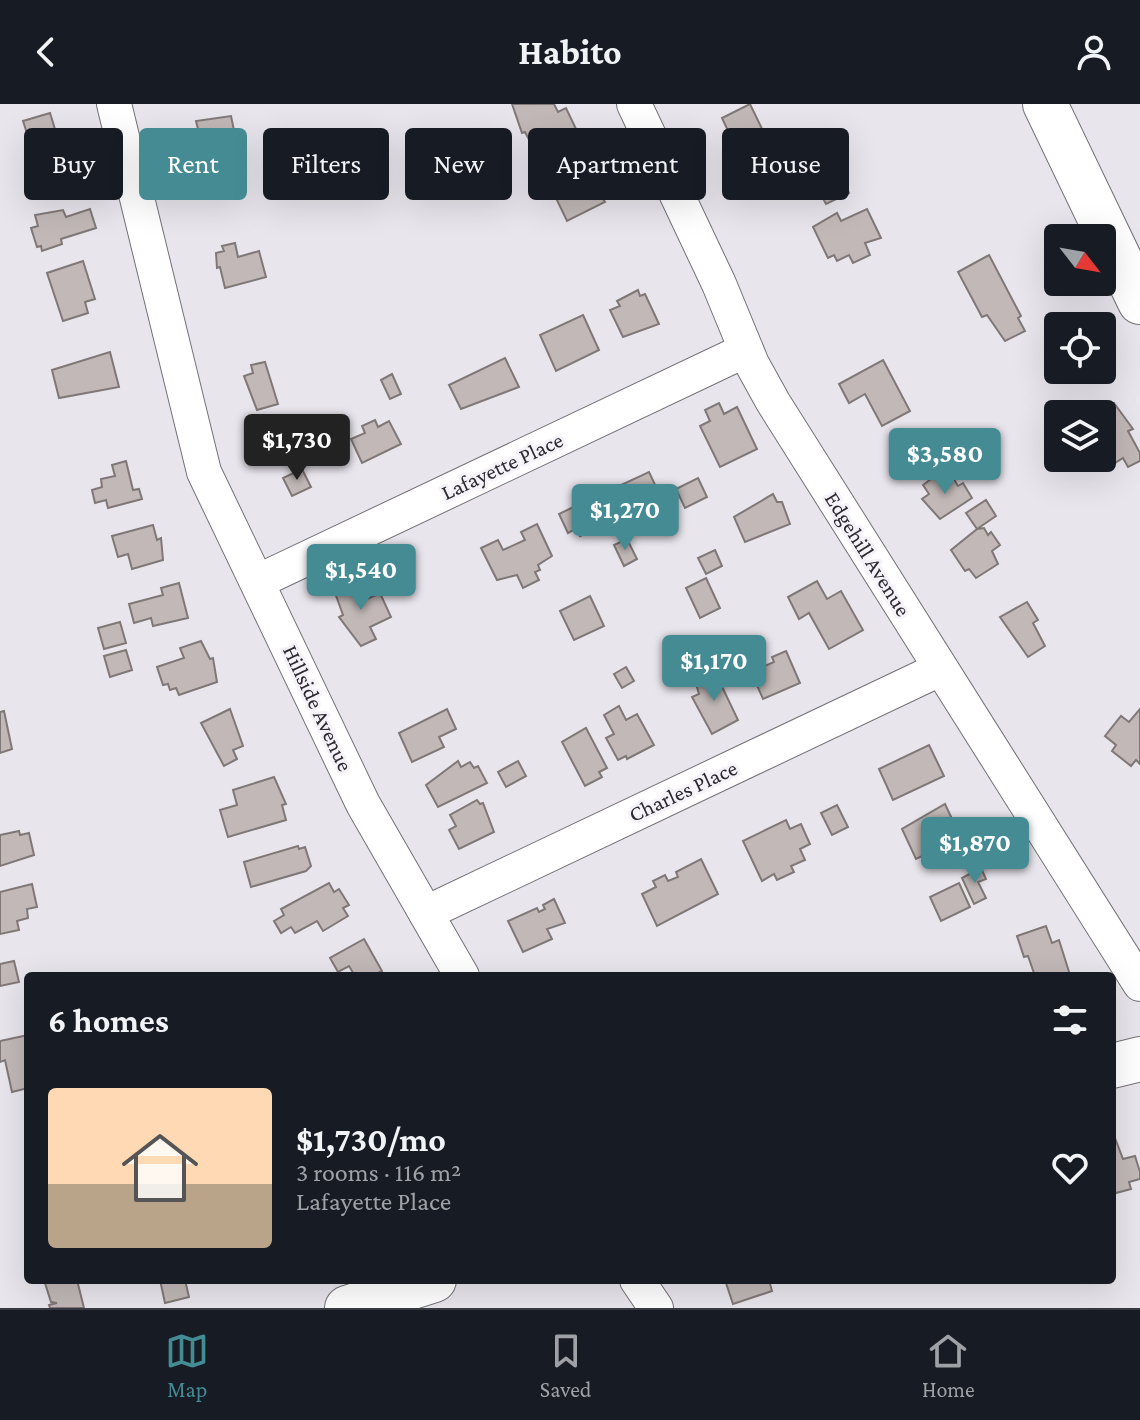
<!DOCTYPE html>
<html lang="en">
<head>
<meta charset="utf-8">
<style>
	body { margin:0; font-family:"Crimson Pro",serif; background:#20242c; color:#f1f3f6; height:100vh; display:flex; flex-direction:column; font-size:30px; white-space:nowrap }
	* { box-sizing:border-box; margin:0 }
	p { font-size:26px; color:#9ea1a6 }
	.icon { flex:none; width:44px; height:44px; fill:none; stroke:currentColor; stroke-width:2; stroke-linecap:round; stroke-linejoin:round }
	.map { position:relative; flex:1; overflow:hidden }
	.sheet { position:absolute; left:24px; top:868px; width:1092px; height:312px; display:flex; flex-direction:column; background:#171b24; border-radius:8px; box-shadow:0 8px 32px #0002 }
	.sheet>* { flex:none }
	.guide { position:absolute; left:24px; top:24px; width:1092px; height:72px; display:flex; gap:16px }
	.needle { width:52px; rotate:121deg }
	.fabs { position:absolute; left:1044px; top:120px; display:grid; gap:16px }
	.fabs a { display:grid; place-items:center; width:72px; height:72px; border-radius:8px; background:#171b24; box-shadow:0 8px 32px #0002; font-size:40px }
	.price { position:absolute; translate:-50% -68px; padding:0 18px; border-radius:8px; background:#448b94; color:#fff; font-size:26px; line-height:52px; filter:drop-shadow(0 2px 4px #0008) }
	.price::after { content:''; position:absolute; left:50%; top:48px; width:24px; height:18px; margin-left:-12px; background:inherit; clip-path:polygon(0 0,100% 0,50% 100%) }
	.price.selected { background:#222; color:#fff }
	ul { padding:0; list-style:none }
	li { display:flex; align-items:center; gap:24px; height:200px; padding:0 24px }
	li span { display:grid; place-items:center; flex:none; width:224px; height:160px; border-radius:8px; color:#555 }
	li>.icon { margin-inline-start:auto }
	span .icon { width:96px; height:96px; fill:#fffc; stroke-width:1 }
	li b { font-size:34px }
	h2 { display:flex; justify-content:space-between; align-items:center; height:96px; padding:0 24px; font-size:34px }
	.pill { padding:0 28px; border-radius:8px; background:#171b24; box-shadow:0 8px 32px #0002; font-size:28px; line-height:72px }
	.pill.selected { background:#448b94; color:#fff }
	header { display:flex; justify-content:space-between; align-items:center; height:104px; padding:0 24px; background:#171b24; font-size:36px; font-weight:700 }
	.menu { display:flex; justify-content:space-around; align-items:center; height:112px; border-top:2px solid #363941; background:#171b24; font-size:22px; color:#9ea1a6 }
	.menu a { display:grid; justify-items:center; gap:4px }
	.menu .selected { color:#448b94 }
	.map>svg:first-child { display:block }
</style>
</head>
<body>
<header><svg class="icon" aria-label="back" viewBox="0 0 24 24"><path d="M15 5l-7 7 7 7"/></svg>Habito<svg class="icon" aria-label="person" viewBox="0 0 24 24"><circle cx="12" cy="8" r="4"/><path d="M4 21q1-7 8-7t8 7"/></svg></header>
<div class="map">
<svg width="1140" height="1204" viewBox="0 0 1140 1204">
	<rect width="100%" height="100%" fill="#e8e5ec"/>
	<g fill="#c1b8b7" stroke="#807877" stroke-width="2">
		<path d="M512 0H554L558 8 566 4 577 27 535 47 525 28 522 29Z"/>
		<path d="M750 0 777 56 748 70 722 14Z"/>
		<path d="M50 9 58 35 53 37 56 47 35 54 23 17Z"/>
		<path d="M231 12 235 31 202 41 196 17Z"/>
		<path d="M589 48 600 71 589 76 605 98 567 117 544 69Z"/>
		<path d="M838 66 849 89 826 100 814 78Z"/>
		<path d="M90 105 96 124 61 135 62 140 42 147 41 142 37 143 31 124 38 122 35 111 63 106 66 113Z"/>
		<path d="M867 105 881 134 865 139 870 151 853 159 849 151 837 157 834 151 828 154 813 123 837 109 841 117Z"/>
		<path d="M235 139 238 153 259 147 266 173 225 184 220 163 217 164 216 149 224 147 222 142Z"/>
		<path d="M989 151 1021 212 1018 214 1025 227 1005 237 987 211 982 213 958 168Z"/>
		<path d="M83 157 95 195 85 198 88 209 63 217 47 169Z"/>
		<path d="M638 186 640 192 645 190 659 220 623 233 610 206 620 202 617 197Z"/>
		<path d="M583 211 599 246 556 267 540 231Z"/>
		<path d="M110 248 119 283 59 294 52 266Z"/>
		<path d="M505 254 519 283 461 305 449 281Z"/>
		<path d="M883 256 910 307 882 322 865 290 849 299 839 280Z"/>
		<path d="M265 258 278 300 257 306 244 272 253 269 251 261Z"/>
		<path d="M392 270 401 290 390 295 381 276Z"/>
		<path d="M719 299 724 310 737 303 757 345 720 363 700 322 710 317 705 306Z"/>
		<path d="M1114 299 1133 325 1128 327 1140 349V357L1128 363 1123 354 1115 359 1102 336V310H1094Z"/>
		<path d="M375 316 378 323 389 317 401 340 362 359 351 335 365 329 362 322Z"/>
		<path d="M126 357 133 386 139 385 142 395 108 404 106 396 95 399 92 386 102 383 101 375 115 372 112 361Z"/>
		<path d="M302 365 311 383 292 392 283 374Z"/>
		<path d="M649 368 665 402 654 408 656 413 639 422 633 409 623 414 615 396 625 391 621 381Z"/>
		<path d="M938 370 943 378 952 372 958 382 963 379 972 394 940 415 922 395 929 390 923 381Z"/>
		<path d="M698 374 707 393 685 404 676 385Z"/>
		<path d="M773 390 777 398H782L790 420 745 438 734 413Z"/>
		<path d="M594 393 607 419 580 432 577 424 568 429 559 410Z"/>
		<path d="M986 396 996 412 977 425 984 424 988 431 991 428 1000 441 992 447 998 460 976 474 969 465 965 467 951 446 977 425 966 409Z"/>
		<path d="M537 420 552 452 538 461 540 466 535 468 539 476 523 484 517 471 497 476 481 444 498 436 503 446 525 436 521 428Z"/>
		<path d="M153 421 157 436 161 434 163 456 132 465 128 450 118 453 112 432Z"/>
		<path d="M627 435 637 455 624 462 614 441Z"/>
		<path d="M715 446 722 462 706 470 698 454Z"/>
		<path d="M706 474 720 504 700 514 686 484Z"/>
		<path d="M354 477 365 496 380 489 391 513 370 523 376 535 361 542 339 513 343 511 334 486Z"/>
		<path d="M817 477 827 495 841 487 863 526 829 545 809 509 799 515 788 493Z"/>
		<path d="M179 479 188 514 153 522 151 514 134 519 129 500 163 491 161 484Z"/>
		<path d="M590 492 604 522 574 536 560 507Z"/>
		<path d="M1027 498 1038 516 1033 519 1045 542 1028 553 1000 513Z"/>
		<path d="M120 518 126 539 104 545 98 524Z"/>
		<path d="M201 537 210 555 213 554 217 578 179 591 176 584 170 586 168 580 163 581 157 563 184 554 180 544Z"/>
		<path d="M126 546 132 566 110 573 104 552Z"/>
		<path d="M786 547 800 579 763 595 751 568 774 558 772 553Z"/>
		<path d="M626 563 634 577 622 584 614 570Z"/>
		<path d="M715 568 738 616 712 630 692 593 699 590 694 573Z"/>
		<path d="M619 602 626 616 637 610 654 641 627 655 626 652 618 656 606 634 614 630 604 611Z"/>
		<path d="M230 605 243 642 233 646 237 655 224 662 201 619Z"/>
		<path d="M447 605 456 625 439 633 444 643 412 658 399 629Z"/>
		<path d="M1140 605V660L1136 656 1131 662 1112 647 1116 641 1105 632 1121 612 1129 618Z"/>
		<path d="M4 607 12 645 0 649V608Z"/>
		<path d="M586 624 607 664 599 668 602 673 585 682 562 638Z"/>
		<path d="M929 641 944 672 893 696 879 665Z"/>
		<path d="M458 657 461 663 470 658 474 664 478 662 487 679 438 703 426 681Z"/>
		<path d="M518 657 526 672 506 683 498 668Z"/>
		<path d="M274 673 286 700 282 701 286 716 228 733 220 706 237 701 233 686Z"/>
		<path d="M477 696 480 700 483 699 494 728 459 745 449 726 456 722 450 711Z"/>
		<path d="M945 700 961 734 916 755 902 725Z"/>
		<path d="M837 701 848 723 832 731 821 709Z"/>
		<path d="M786 716 790 725 801 720 810 740 800 745 805 756 791 762 794 768 777 776 774 770 762 777 743 737Z"/>
		<path d="M19 727 20 731 29 729 34 751 0 762V731Z"/>
		<path d="M298 742 299 745 305 743 311 762 306 767 251 783 244 758Z"/>
		<path d="M701 755 718 790 657 822 642 790 656 783 653 777 665 771 668 777 678 773 676 768Z"/>
		<path d="M981 764 986 775 978 778 986 794 974 800 962 774Z"/>
		<path d="M329 779 334 788 339 785 349 801 343 804 348 812 323 827 317 817 295 829 291 823 281 829 274 817 284 811 281 805Z"/>
		<path d="M959 779 970 803 941 817 930 793Z"/>
		<path d="M32 780 37 803 27 805 28 814 17 817 19 826 0 830V788Z"/>
		<path d="M554 795 565 819 547 825 552 835 523 848 508 817 537 804 539 808 545 805 543 801Z"/>
		<path d="M1046 822 1052 839 1059 836 1070 871 1035 872 1028 852 1024 853 1017 832Z"/>
		<path d="M364 835 382 867 372 872H355L349 862 338 868 330 854Z"/>
		<path d="M14 857 19 878 0 882V860Z"/>
		<path d="M28 931V984L12 988 5 956 0 958V937Z"/>
		<path d="M1115 1034 1123 1055 1135 1052 1140 1068V1075L1129 1078 1131 1085 1116 1089 1112 1082Z"/>
		<path d="M44 1176H77L84 1204H50L49 1201 57 1199 51 1198Z"/>
		<path d="M160 1176H185L189 1193 165 1199Z"/>
		<path d="M725 1176H769L772 1187 733 1200Z"/>
	</g>
	<g fill="none" stroke-linecap="round" stroke-linejoin="round">
		<g stroke="#747177" stroke-width="36">
			<g id="minor">
				<path d="M114 0 204 368 363 700 462 872"/>
				<path d="M634 0 719 180 752 260 773 298 1140 880"/>
				<path d="M259 477 746 246"/>
				<path d="M426 809 940 565"/>
				<path d="M637 1176 656 1204"/>
			</g>
		</g>
		<g stroke="#747177" stroke-width="46">
			<g id="major">
				<path d="M1045 0 1140 198"/>
				<path d="M1112 962 1140 955"/>
				<path d="M347 1204 434 1176"/>
			</g>
		</g>
		<use href="#minor" stroke="#fff" stroke-width="34"/>
		<use href="#major" stroke="#fff" stroke-width="44"/>
	</g>
	<g text-anchor="middle" dominant-baseline="central" stroke-width="6" stroke-linejoin="round" paint-order="stroke">
		<g font-size="22" fill="#2b2a2d" stroke="#f5f2f9">
			<text transform="translate(502 362) rotate(-25)">Lafayette Place</text>
			<text transform="translate(868 450) rotate(58)">Edgehill Avenue</text>
			<text transform="translate(318 604) rotate(65)">Hillside Avenue</text>
			<text transform="translate(683 687) rotate(-25)">Charles Place</text>
		</g>
	</g>
</svg>
<div class="fabs">
<a><svg class="needle" viewBox="-14 -14 28 28"><path d="M0-13l5 13h-10z" fill="#e53935"/><path d="M0 13l5-13h-10z" fill="#9ea1a6"/></svg></a>
<a><svg class="icon" aria-label="locate" viewBox="0 0 24 24"><circle cx="12" cy="12" r="6"/><path d="M12 2v4M12 18v4M2 12h4M18 12h4"/></svg></a>
<a><svg class="icon" aria-label="layers" viewBox="0 0 24 24"><path d="M12 4l9 5-9 5-9-5zM3 14l9 5 9-5"/></svg></a>
</div>
<b class="price selected" style="left:297px;top:378px">$1,730</b>
<b class="price" style="left:945px;top:392px">$3,580</b>
<b class="price" style="left:625px;top:448px">$1,270</b>
<b class="price" style="left:361px;top:508px">$1,540</b>
<b class="price" style="left:714px;top:599px">$1,170</b>
<b class="price" style="left:975px;top:781px">$1,870</b>
<div class="guide">
<a class="pill">Buy</a>
<a class="pill selected">Rent</a>
<a class="pill">Filters</a>
<a class="pill">New</a>
<a class="pill">Apartment</a>
<a class="pill">House</a>
</div>
<section class="sheet">
<h2>6 homes<svg class="icon" aria-label="filters" viewBox="0 0 24 24"><path d="M4 7h16M4 17h16"/><circle cx="9" cy="7" r="2"/><circle cx="15" cy="17" r="2"/></svg></h2>
<ul>
<li><span style="background:linear-gradient(#ffd9b3 60%,#b9a48a 0)"><svg class="icon" aria-label="home" viewBox="0 0 24 24"><path d="M3 11l9-7 9 7M6 9v11h12V9"/></svg></span><div><b>$1,730/mo</b><p>3 rooms · 116 m²</p><p>Lafayette Place</p></div><svg class="icon" aria-label="heart" viewBox="0 0 24 24"><path d="M12 20l-8-8c-3-5 5-10 8-4 3-6 11-1 8 4z"/></svg></li>
</ul>
</section>
</div>
<nav class="menu">
<a class="selected"><svg class="icon" aria-label="map" viewBox="0 0 24 24"><path d="M3 6l6-2 6 2 6-2v14l-6 2-6-2-6 2zM9 4v14M15 6v14"/></svg>Map</a>
<a><svg class="icon" aria-label="saved" viewBox="0 0 24 24"><path d="M7 4h10v16l-5-4-5 4z"/></svg>Saved</a>
<a><svg class="icon" aria-label="home" viewBox="0 0 24 24"><path d="M3 11l9-7 9 7M6 9v11h12V9"/></svg>Home</a>
</nav>
</body>
</html>
